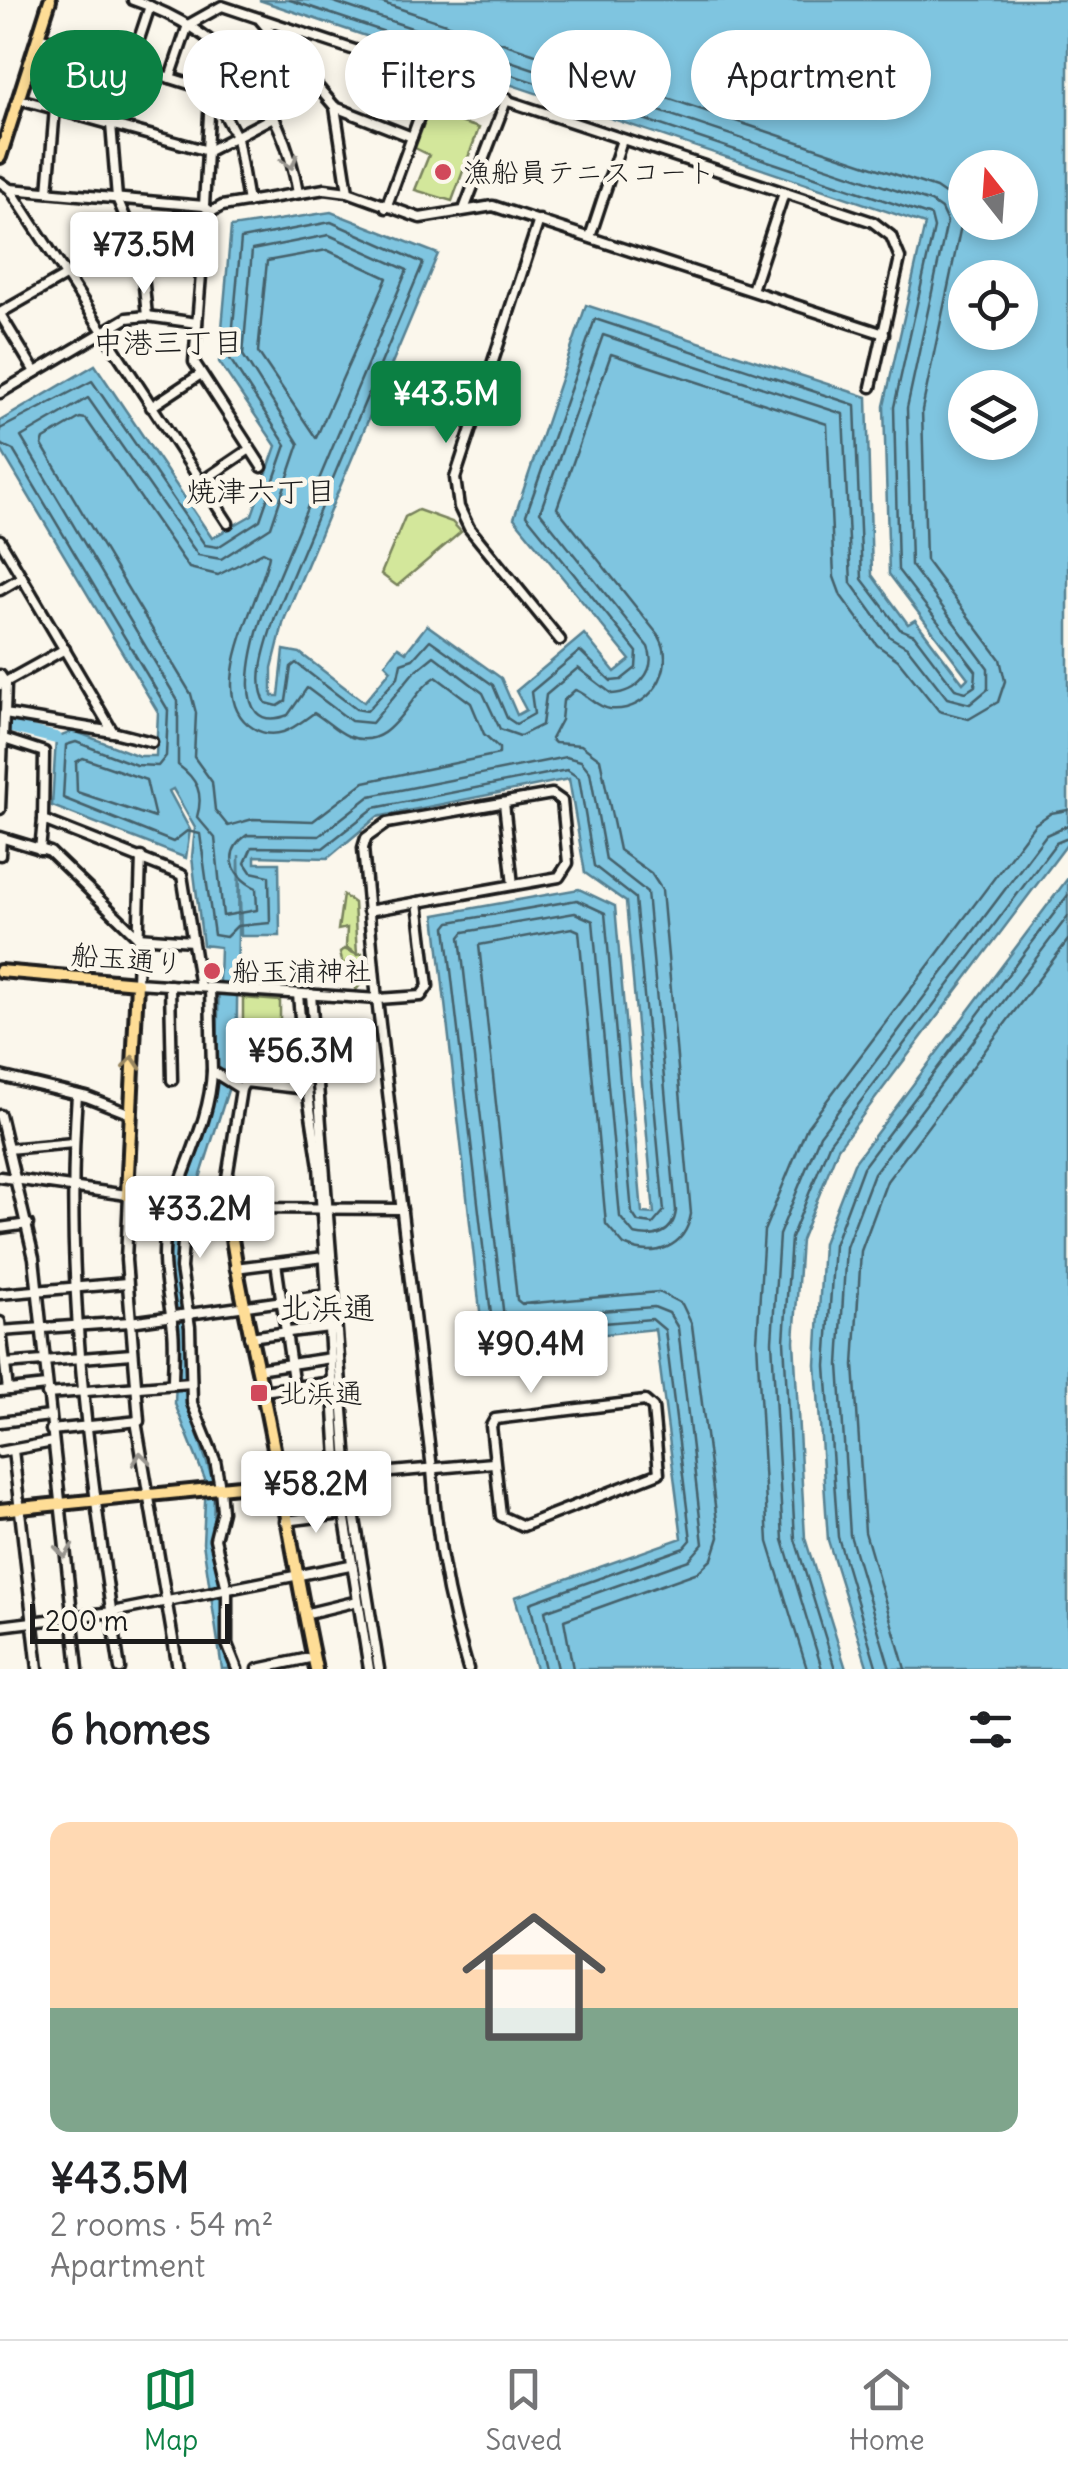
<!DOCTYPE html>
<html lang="en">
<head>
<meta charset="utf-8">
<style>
	body { margin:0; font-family:Delius,"Klee One",sans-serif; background:#f6f6f6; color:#202124; height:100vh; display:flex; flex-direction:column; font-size:38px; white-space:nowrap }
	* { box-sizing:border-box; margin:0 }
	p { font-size:32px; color:#757577 }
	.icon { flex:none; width:55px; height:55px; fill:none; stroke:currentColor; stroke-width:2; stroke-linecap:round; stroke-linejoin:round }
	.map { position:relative; height:1669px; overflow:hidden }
	.side { display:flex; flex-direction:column; background:#fff; flex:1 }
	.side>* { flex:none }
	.hud { position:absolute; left:30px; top:30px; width:1010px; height:90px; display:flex; gap:20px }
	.needle { width:65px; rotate:343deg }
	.controls { position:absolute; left:948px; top:150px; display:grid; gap:20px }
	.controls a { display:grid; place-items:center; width:90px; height:90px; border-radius:50%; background:#fff; box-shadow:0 5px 15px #0003; font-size:50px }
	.scale { position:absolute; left:30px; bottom:25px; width:200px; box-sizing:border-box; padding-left:10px; border:5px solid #1c1c1c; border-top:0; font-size:28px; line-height:35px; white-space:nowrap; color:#1c1c1c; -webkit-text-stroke:8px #fbf7ec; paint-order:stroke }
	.price { position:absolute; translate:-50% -85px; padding:0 22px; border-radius:10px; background:#fff; color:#222; font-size:32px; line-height:65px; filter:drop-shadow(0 2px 5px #0008) }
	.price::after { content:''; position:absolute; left:50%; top:60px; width:30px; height:22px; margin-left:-15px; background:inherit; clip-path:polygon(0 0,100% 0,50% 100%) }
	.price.selected { background:#0b8043; color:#fff }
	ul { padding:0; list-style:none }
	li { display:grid; align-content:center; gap:20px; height:530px; padding:0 50px }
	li+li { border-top:2px solid #e0e0e0 }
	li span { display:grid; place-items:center; height:310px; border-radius:20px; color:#555 }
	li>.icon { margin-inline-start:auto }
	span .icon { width:180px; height:180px; fill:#fffc; stroke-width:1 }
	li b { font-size:42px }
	h2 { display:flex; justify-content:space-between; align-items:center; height:120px; padding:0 50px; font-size:42px }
	.chip { padding:0 35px; border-radius:45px; background:#fff; box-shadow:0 5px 15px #0003; font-size:35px; line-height:90px }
	.chip.selected { background:#0b8043; color:#fff }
	.dock { display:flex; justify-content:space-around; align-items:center; height:140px; border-top:2px solid #e0e0e0; background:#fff; font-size:28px; color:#757577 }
	.dock a { display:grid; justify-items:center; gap:5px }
	.dock .selected { color:#0b8043 }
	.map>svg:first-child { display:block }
</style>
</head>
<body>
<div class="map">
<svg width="1068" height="1669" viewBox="0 0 1068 1669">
	<rect width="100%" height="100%" fill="#fbf7ec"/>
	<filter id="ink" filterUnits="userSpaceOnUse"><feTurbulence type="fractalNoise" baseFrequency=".01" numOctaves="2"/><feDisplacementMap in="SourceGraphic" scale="20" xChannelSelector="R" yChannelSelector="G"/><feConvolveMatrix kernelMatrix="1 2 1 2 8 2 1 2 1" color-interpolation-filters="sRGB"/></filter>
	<g filter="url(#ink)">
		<g fill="#d3e79b" stroke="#78825c" stroke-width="2.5">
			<path d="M428 112 479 128 452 201 415 190 429 155 415 148Z"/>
			<path d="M418 510 452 522 461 532 397 586 381 574 405 517Z"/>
			<path d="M343 895 354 903 357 955 362 954 365 979 356 990 350 981 356 977V965L347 961 343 968 347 981 340 953 344 949 356 954 346 947 347 928 338 930Z"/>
			<path d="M243 998 280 1001V1059L243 1058Z"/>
		</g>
		<g fill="#7fc5e0" stroke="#578192" stroke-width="2.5" fill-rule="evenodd">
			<path d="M259 0H1068V843L838 1148 801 1240 794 1341 805 1538 846 1669H536L515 1597 682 1538 655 1329 484 1346 435 915 579 889 615 906 642 1213 654 1214 626 902 585 873 569 779 377 817 328 858 255 856V863H279L280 936H241L239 855 236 1079 229 1087 178 1247 188 1330V1406L214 1484 213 1532 223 1582 224 1639 233 1669H222L203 1543 206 1482 175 1404 177 1353 167 1258 174 1213 216 1085 220 947 203 945 192 857 195 828 173 789 169 791 190 830 186 858 52 806 56 738 74 731 139 756H156L158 712 0 448V421L95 365 212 538 252 515 276 446 219 362 231 227 331 212 438 254 284 620 272 668V696H279L284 650 300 653 364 702 391 670 385 664 398 647 406 652 427 625 501 678 517 715 526 710 516 691 584 634 615 672 630 660 514 518 586 305 867 397 872 575 908 624 915 620 963 683 968 678 889 574 884 406 925 224ZM965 168H1020V222H965ZM965 278H1020V332H965ZM965 388H1020V442H965Z"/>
			<path d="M1068 878V1669H868L828 1540 816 1365 823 1243 854 1163Z"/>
		</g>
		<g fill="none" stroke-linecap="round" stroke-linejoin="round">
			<g stroke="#44606a" stroke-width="2.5">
				<path d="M328 0 931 202 941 209 947 222 907 408 911 565 988 668V689L970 704 947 698 907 647 890 637 851 583 843 414 603 335 540 512 648 647C658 671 636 693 612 694L578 668 546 695 542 725 520 736 500 729 483 693 434 656 413 673 372 723 351 721 307 688 288 715C226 738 254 640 263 613L407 270 329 235 252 250 243 355 299 444 271 527 221 559 198 555 88 398 21 437 178 701V765C197 779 204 793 197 817L215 838 223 916 257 910 256 888C233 877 221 853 247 835L319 836 370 796 566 757 581 761 590 772 606 860 647 892 676 1211C673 1234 655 1239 634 1234L620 1217 593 921 575 913 464 932 460 937 504 1318 654 1307 669 1313 678 1328 703 1544 689 1560 545 1611 558 1669"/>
				<path d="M374 0 936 188 952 199 962 221 922 410 926 560 1000 659 1005 681 998 702 969 719 939 711 898 660 877 645 841 596 834 577 827 424 611 354 557 508 659 636C678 668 649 713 610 709 595 707 587 693 575 690L563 701 561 720 551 739 555 743 581 745 600 759 619 850 651 873 662 890 691 1214C685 1248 654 1259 624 1245L606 1224 579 931 572 928 479 945 517 1300 522 1304 659 1292 682 1304 692 1325 719 1537 712 1559 698 1572 564 1620 573 1669"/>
				<path d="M327 250 387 278 316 438 258 352 267 261Z"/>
				<path d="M80 418 86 419 189 568 218 575 263 552 269 555C263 596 200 695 253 728 278 743 296 726 314 713 326 720 336 731 348 736 393 754 407 694 436 677L471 703 484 734 499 748V754L364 782 313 821 253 819 228 826 215 810 212 782 194 757 196 713 191 694 42 445 44 439Z"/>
				<path d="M0 429 92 381 205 545 218 547 260 520 286 445 230 359 241 239 331 222 423 263 275 617C267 641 252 681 266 703L278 706 286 701 291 667 296 663 356 709 367 711 398 677 401 663 413 659 430 640 493 685 507 718 516 724 534 714 531 692 580 651 611 681 621 680 636 668 637 652 526 515 595 319 855 405 862 579 900 629 914 635 955 689 966 692 975 686 976 671 898 570 894 407 934 228 931 216 290 0"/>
				<path d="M0 444 13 450 168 710 166 756 158 766 136 765 76 742 66 745 63 798 173 842 187 831 200 834 214 935 226 937 237 926 270 923 269 876 251 872 245 863 252 847 323 848 374 808 567 770 579 778 594 866 635 898 664 1211 653 1224 638 1222 632 1213 605 913 577 900 450 922 446 927 493 1332 652 1319 665 1330 691 1540 684 1548 530 1603 545 1669"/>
				<path d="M83 758 146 780 155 818 77 792 76 762Z"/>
				<path d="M807 1669 768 1542 757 1341 764 1231 807 1127 1035 824 1051 813 1068 810"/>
				<path d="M822 1669 783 1540 772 1341 779 1235 820 1135 1046 835 1068 825"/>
				<path d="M835 1669 795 1539 784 1341 791 1238 830 1142 1056 843 1068 838"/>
				<path d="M877 1669 838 1537 826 1366 834 1245 863 1167 1068 895"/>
				<path d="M890 1669 850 1535 839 1365 846 1247 874 1173 1068 916"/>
				<path d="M905 1669 865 1532 854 1365 861 1251 887 1181 1068 940"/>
			</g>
			<path stroke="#7fc5e0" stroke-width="12" d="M0 724 56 738"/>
			<g stroke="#1c1c1c" stroke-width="15">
				<g id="minor">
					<path d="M133 0C224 31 282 97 298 193"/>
					<path d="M261 21 335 107 348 192"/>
					<path d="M39 37 212 91 237 138 248 202"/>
					<path d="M170 78 188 25 222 6 873 222 891 236 900 258 871 387"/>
					<path d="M19 99 208 151 275 116"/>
					<path d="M335 107 412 137"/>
					<path d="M0 182 10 189 228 523"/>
					<path d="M10 189 204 206 211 212"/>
					<path d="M48 192 55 108"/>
					<path d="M204 206 213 42"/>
					<path d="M465 207 507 98"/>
					<path d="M386 208 435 74"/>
					<path d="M539 220 455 478 459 507 469 528 560 640"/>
					<path d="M590 237 622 140"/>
					<path d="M752 290 784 193"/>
					<path d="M0 313 100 256 202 259"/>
					<path d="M0 314 35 372"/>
					<path d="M147 316 141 255 117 198 111 124 150 6"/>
					<path d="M0 393 127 318 147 316 197 323"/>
					<path d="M151 407 201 374"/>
					<path d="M262 467 194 362 205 225 211 212 222 206 325 189 348 192 420 218 493 206 884 334"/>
					<path d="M201 482 250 449"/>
					<path d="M0 540 113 732 5 714 6 684 0 675"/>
					<path d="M0 590 22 577"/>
					<path d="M0 685 65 649"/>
					<path d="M113 732 152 742"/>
					<path d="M4 739 44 752 43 820 182 875 200 987"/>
					<path d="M504 803 513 885"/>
					<path d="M0 809 4 714"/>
					<path d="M0 837 50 852 138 937 192 941"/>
					<path d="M40 850 43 820"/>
					<path d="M0 855 1 838"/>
					<path d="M141 857 137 983 378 999 421 996 428 986 418 902"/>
					<path d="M368 911 559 877 568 863 562 801 552 794 387 823 366 838 363 848 376 990 432 1469C436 1539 448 1603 468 1669"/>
					<path d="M170 985 172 1080"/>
					<path d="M210 988 212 1071 241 1089 227 1178 228 1208 402 1209"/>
					<path d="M298 994 305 1077 319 1166 338 1475 369 1669"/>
					<path d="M311 994 348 1475 379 1669"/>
					<path d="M0 1076 87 1097 128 1113"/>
					<path d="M241 1089 245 1082 307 1089"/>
					<path d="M77 1095C63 1285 91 1481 120 1669"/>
					<path d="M0 1115 34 1258 78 1669"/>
					<path d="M8 1149 73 1143"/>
					<path d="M0 1177 127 1195"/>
					<path d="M192 1206 184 1230 181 1268 190 1327 192 1403 215 1460 220 1488 222 1511 215 1539 227 1589V1644L237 1669"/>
					<path d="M0 1228 28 1224"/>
					<path d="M276 1263 294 1387"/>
					<path d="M235 1268 324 1257"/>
					<path d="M0 1294 127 1283"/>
					<path d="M0 1322 8 1390"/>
					<path d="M0 1331 130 1322 327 1295"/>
					<path d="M249 1337 329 1327"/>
					<path d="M5 1364 132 1354"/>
					<path d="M257 1369 331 1358"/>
					<path d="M173 1384C173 1366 175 1347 173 1329 169 1295 159 1262 167 1228 178 1174 210 1126 212 1071"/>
					<path d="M0 1391 46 1386"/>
					<path d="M262 1391 333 1382"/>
					<path d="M47 1394 191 1383"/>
					<path d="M645 1401 653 1408 659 1473 523 1526 501 1516 491 1426 495 1419Z"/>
					<path d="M136 1421 178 1669"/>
					<path d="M0 1422 50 1416"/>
					<path d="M51 1430 139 1421 126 1260 129 1196"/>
					<path d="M13 1450 38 1669"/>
					<path d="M0 1452 53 1442"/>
					<path d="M279 1482 493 1463"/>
					<path d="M285 1521 342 1514"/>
					<path d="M304 1614 358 1601"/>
					<path d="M0 1626 112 1612 350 1565"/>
					<path d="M258 1669 314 1657"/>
				</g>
			</g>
			<g stroke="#1c1c1c" stroke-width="18">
				<g id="major">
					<path d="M0 157 50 0"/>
					<path d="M0 971 137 983 127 1195 228 1208C235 1270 249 1328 262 1389 282 1482 296 1576 316 1669"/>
					<path d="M0 1510 279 1482"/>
				</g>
			</g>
			<use href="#minor" stroke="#fbf7ec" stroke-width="8"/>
			<use href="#major" stroke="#fedd96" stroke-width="10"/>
		</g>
		<defs><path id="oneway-chevron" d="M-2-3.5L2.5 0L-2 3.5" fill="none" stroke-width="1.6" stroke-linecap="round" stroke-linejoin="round" transform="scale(2.5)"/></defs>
		<g stroke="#97948e">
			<use href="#oneway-chevron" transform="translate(290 162) rotate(73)"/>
			<use href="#oneway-chevron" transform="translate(141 1459) rotate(-97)"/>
			<use href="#oneway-chevron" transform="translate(64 1551) rotate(84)"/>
		</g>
		<use stroke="#98865f" href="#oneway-chevron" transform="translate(132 1063) rotate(-86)"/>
	</g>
	<g fill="#d1495b" stroke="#fbf7ec" stroke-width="4">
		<circle cx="443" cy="172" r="10"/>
		<circle cx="212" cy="971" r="10"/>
		<rect x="249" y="1383" width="20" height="20" rx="5"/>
	</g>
	<g text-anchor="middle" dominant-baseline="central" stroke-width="9" stroke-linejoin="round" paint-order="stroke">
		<g font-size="28" fill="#1c1c1c" stroke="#fbf7ec" text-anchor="start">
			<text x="463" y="172">漁船員テニスコート</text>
			<text x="232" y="971">船玉浦神社</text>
			<text x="279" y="1393">北浜通</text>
		</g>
		<g font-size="28" fill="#1c1c1c" stroke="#fbf7ec">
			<text transform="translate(127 959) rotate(5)">船玉通り</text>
		</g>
		<g font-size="30" fill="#1c1c1c" stroke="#fbf7ec">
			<text x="168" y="342">中港三丁目</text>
			<text x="261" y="491">焼津六丁目</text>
		</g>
		<g font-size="32" fill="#1c1c1c" stroke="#fbf7ec">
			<text x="327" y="1307">北浜通</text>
		</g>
	</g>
</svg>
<div class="controls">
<a><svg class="needle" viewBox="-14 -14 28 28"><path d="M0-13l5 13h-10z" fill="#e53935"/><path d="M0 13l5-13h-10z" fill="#757577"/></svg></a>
<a><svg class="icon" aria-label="locate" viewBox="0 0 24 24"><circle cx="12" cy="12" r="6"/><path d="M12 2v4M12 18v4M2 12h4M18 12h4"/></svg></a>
<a><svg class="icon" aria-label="layers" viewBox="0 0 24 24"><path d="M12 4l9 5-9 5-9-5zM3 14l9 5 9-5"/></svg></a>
</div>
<div class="scale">200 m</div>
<b class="price" style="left:144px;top:297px">¥73.5M</b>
<b class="price selected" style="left:446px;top:446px">¥43.5M</b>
<b class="price" style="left:301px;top:1103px">¥56.3M</b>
<b class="price" style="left:200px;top:1261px">¥33.2M</b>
<b class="price" style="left:531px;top:1396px">¥90.4M</b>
<b class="price" style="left:316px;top:1536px">¥58.2M</b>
<div class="hud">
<a class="chip selected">Buy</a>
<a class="chip">Rent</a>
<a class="chip">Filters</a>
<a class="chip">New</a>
<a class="chip">Apartment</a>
</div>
</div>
<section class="side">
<h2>6 homes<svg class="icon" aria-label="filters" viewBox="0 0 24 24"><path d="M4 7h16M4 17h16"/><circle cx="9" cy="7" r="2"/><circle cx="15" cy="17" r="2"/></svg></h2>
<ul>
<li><span style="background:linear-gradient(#ffd9b3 60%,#7fa58c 0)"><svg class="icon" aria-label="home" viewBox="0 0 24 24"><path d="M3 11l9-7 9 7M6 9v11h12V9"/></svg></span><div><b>¥43.5M</b><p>2 rooms · 54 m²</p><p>Apartment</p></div></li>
</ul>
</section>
<nav class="dock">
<a class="selected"><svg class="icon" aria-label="map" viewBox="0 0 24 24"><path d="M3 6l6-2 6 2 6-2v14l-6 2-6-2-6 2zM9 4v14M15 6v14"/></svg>Map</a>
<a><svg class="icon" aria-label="saved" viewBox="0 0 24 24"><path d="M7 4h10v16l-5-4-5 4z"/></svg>Saved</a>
<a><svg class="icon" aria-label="home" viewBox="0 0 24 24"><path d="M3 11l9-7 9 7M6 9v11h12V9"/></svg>Home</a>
</nav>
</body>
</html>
